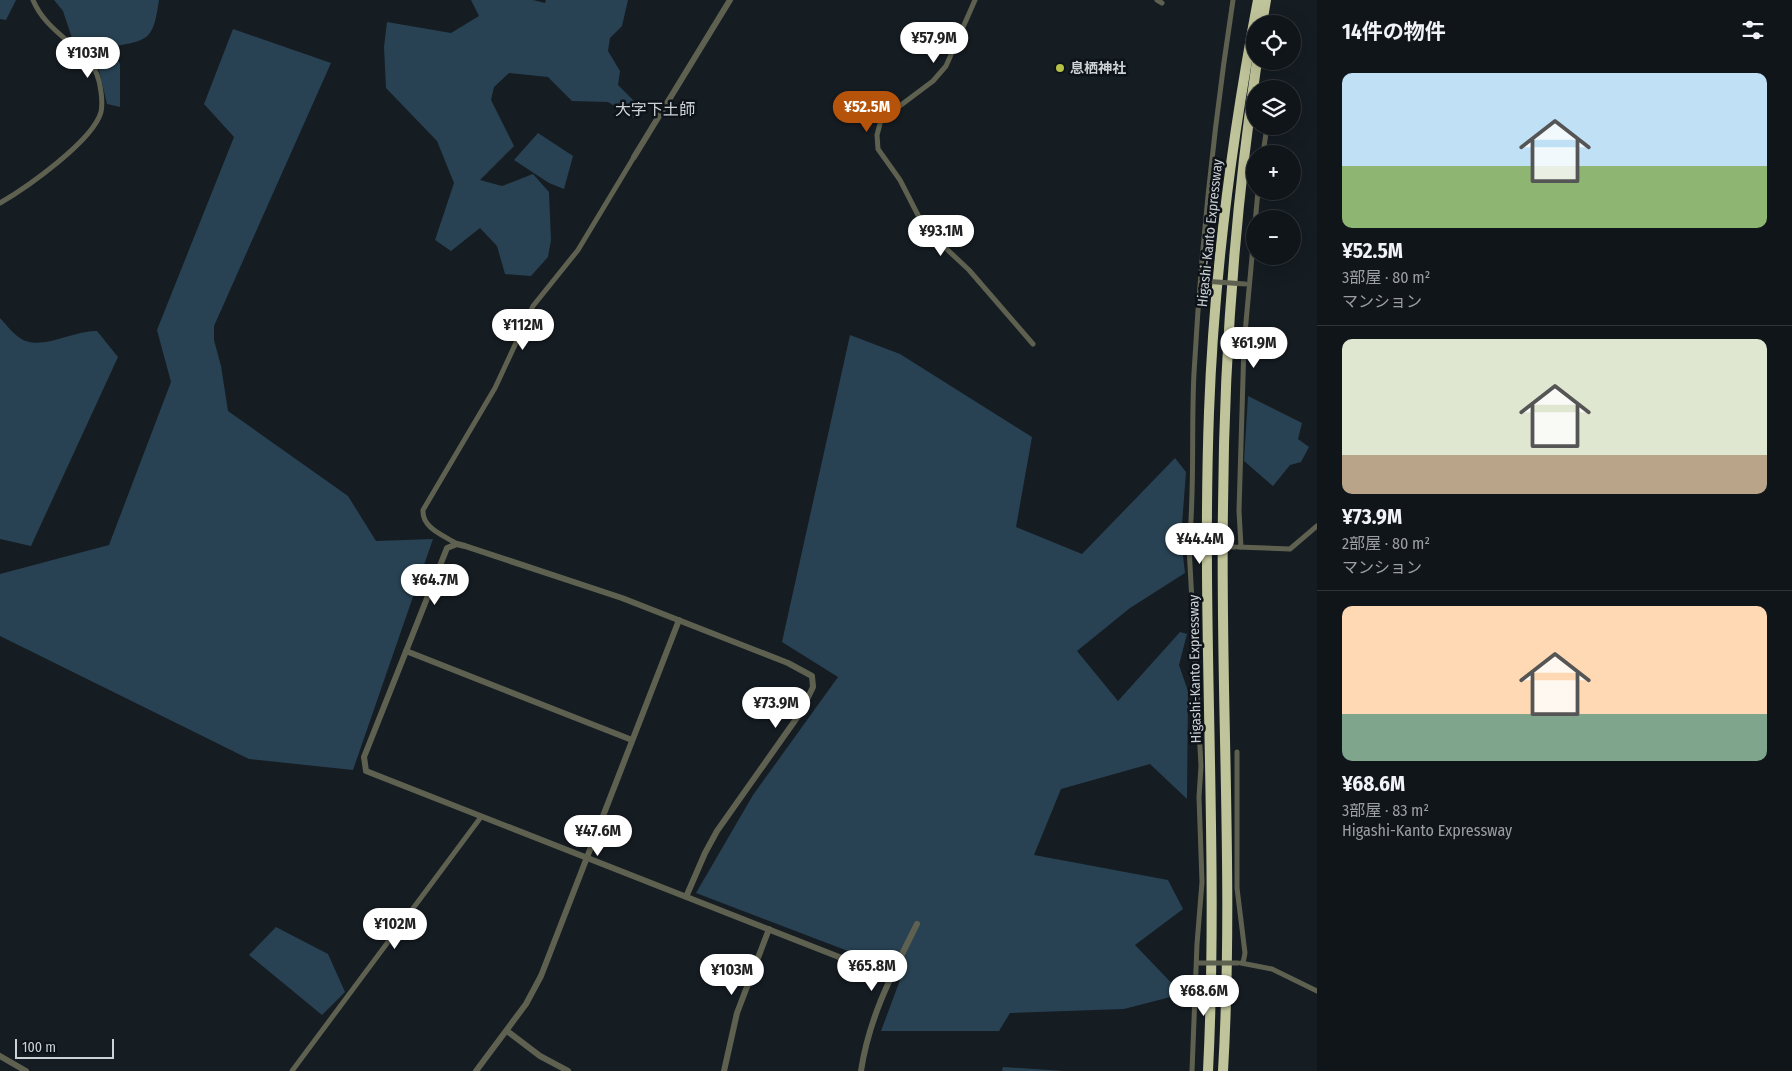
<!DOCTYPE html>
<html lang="ja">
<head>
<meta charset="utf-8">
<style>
	body { margin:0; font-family:"Fira Sans Condensed","Noto Sans JP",sans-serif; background:#191e23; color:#f1f3f6; height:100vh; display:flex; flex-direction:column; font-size:19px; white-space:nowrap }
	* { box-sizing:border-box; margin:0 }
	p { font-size:16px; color:#9c9fa2 }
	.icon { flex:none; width:28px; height:28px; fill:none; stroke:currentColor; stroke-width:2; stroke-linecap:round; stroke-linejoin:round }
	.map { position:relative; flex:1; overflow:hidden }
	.panel { display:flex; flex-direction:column; background:#10151a; width:475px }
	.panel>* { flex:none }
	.fabs { position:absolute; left:1246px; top:15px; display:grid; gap:10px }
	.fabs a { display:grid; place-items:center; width:55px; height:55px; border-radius:50%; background:#10151a; box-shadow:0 5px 20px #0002,0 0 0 1px #303439; font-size:25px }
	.scale { position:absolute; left:15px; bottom:12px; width:99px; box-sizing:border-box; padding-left:5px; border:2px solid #cdd2d6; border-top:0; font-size:14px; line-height:18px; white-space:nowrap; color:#cdd2d6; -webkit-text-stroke:4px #0d1318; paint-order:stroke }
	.price { position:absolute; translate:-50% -42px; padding:0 11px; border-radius:18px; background:#fff; color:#222; font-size:16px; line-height:32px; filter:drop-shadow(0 1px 2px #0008) }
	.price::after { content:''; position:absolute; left:50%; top:30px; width:15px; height:11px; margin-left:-8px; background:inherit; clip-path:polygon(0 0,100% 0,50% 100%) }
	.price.current { background:#b45309; color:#fff }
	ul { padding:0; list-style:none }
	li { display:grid; align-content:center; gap:10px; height:265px; padding:0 25px }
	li+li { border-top:1px solid #303439 }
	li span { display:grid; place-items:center; height:155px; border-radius:10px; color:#555 }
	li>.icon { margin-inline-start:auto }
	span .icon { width:90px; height:90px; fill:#fffc; stroke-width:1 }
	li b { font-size:21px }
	h2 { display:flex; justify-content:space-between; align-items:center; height:60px; padding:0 25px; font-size:21px }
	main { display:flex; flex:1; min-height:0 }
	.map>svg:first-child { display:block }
</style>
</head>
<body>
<main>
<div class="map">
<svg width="1317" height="1071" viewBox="0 0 1317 1071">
	<rect width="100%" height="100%" fill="#151c22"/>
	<g fill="#284253">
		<path d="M0 0H16L6 20 0 19Z"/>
		<path d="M54 0H159C153 40 150 40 111 47L120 64V107L107 104 99 70 72 38 63 11Z"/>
		<path d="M471 0H533L545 3 546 0H628L622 26 610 38 608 51 620 71 618 85 642 109 634 118 608 102 572 101 548 77 509 73 494 87 491 100 514 146 480 180 502 186 533 174 549 192 551 240 548 257 531 276 505 274 497 246 480 228 451 251 435 240 454 183 437 141 386 88 384 47 387 22 451 33 479 16Z"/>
		<path d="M233 29 331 63 214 326V340L221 366 228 411 348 496 376 541 433 539 353 770 249 759 0 636V574L109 545 171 382 157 330 234 137 204 104Z"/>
		<path d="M538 133 573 156 564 189 549 183 514 160Z"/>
		<path d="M0 318C6 324 12 333 20 338 39 352 74 330 97 331L118 357 31 546 0 539Z"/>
		<path d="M850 335 900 354 1032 437 1016 527 1082 554 1175 458 1186 472 1181 538 1185 573 1130 608 1077 651 1118 701 1180 632 1187 634 1179 665 1188 691 1187 799 1150 764 1061 789 1034 855 1168 880 1183 909 1135 945 1182 994 1124 1009 1010 1013 999 1031H881L903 972 696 893 753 795 838 677 782 642Z"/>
		<path d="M1248 396 1302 423 1298 439 1309 447 1301 462 1290 465 1273 486 1244 461Z"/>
		<path d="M276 927 328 954 345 992 322 1015 249 955Z"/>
		<path d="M1003 1067 1064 1071H1002Z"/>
	</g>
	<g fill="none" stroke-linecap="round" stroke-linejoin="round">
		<g stroke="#5f6150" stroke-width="5">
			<path d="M975 0 946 66 933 81 881 120 877 135 878 149 900 180 921 221 937 240 969 270 1033 344"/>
			<path d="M1157 0 1162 3"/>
			<path d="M1263 154 1267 126"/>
			<path d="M0 203C26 188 93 141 101 112 103 102 101 90 99 81 97 74 94 66 89 61 70 40 44 27 33 0"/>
			<path d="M457 544C443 535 422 528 423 510L495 388 533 306 578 250 634 157"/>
			<path d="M1238 547 1290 549 1317 526"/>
			<path d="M1241 547 1239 511 1244 344 1258 191"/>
			<path d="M1237 752V888L1245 953 1243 963"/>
			<path d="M1241 963 1272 969 1317 991"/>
			<path d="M292 1071 481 817"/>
			<path d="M1192 1071 1197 944 1202 882 1199 797 1201 766 1189 547C1195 489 1191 431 1194 373 1201 248 1214 124 1233 0"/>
		</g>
		<g stroke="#5f6150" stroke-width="6">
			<path d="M634 157 730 0"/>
			<path d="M406 651 632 740"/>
			<path d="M686 897 705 853 717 831 801 712 813 687 812 676 788 663 622 598 465 546 457 544 447 548 364 757 366 771 890 977"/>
			<path d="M507 1031 540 1056 568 1071"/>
			<path d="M0 1056 26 1071"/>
			<path d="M476 1071 526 1004 541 976 679 620"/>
			<path d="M724 1071 737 1013 769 929"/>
			<path d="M861 1071C869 1017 893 972 917 924"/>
		</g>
		<g stroke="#bfc49a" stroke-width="10">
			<path d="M1262 24 1266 0"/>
			<path d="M1208 1071C1219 852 1201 632 1209 412 1214 274 1232 136 1258 0"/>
			<path d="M1223 1071C1234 883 1220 695 1223 507 1224 357 1235 209 1257 61"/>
		</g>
		<g stroke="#5f6150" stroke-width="5">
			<path d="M1203 281 1245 284"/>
			<path d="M1196 547H1235"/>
			<path d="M1199 963H1238"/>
		</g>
	</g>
	<circle fill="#b6c148" stroke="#0d1318" stroke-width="2" cx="1060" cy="68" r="5"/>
	<g text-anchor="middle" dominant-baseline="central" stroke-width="5" stroke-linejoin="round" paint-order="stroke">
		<g font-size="14" font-weight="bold" fill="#cdd2d6" stroke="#0d1318" text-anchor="start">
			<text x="1070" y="68">息栖神社</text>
		</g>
		<g font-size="14" fill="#cdd2d6" stroke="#0d1318">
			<text transform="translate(1210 233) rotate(-84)">Higashi-Kanto Expressway</text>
			<text transform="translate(1195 669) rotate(-91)">Higashi-Kanto Expressway</text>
		</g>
		<g font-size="16" fill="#cdd2d6" stroke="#0d1318">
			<text x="655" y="109">大字下土師</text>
		</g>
	</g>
</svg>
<div class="fabs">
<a><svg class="icon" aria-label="locate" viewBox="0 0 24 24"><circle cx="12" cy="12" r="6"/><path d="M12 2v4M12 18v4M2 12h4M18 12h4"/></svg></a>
<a><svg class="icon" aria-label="layers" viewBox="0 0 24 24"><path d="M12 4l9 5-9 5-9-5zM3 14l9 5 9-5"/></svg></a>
<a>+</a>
<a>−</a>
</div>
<div class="scale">100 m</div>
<b class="price" style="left:934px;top:64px">¥57.9M</b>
<b class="price" style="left:88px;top:79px">¥103M</b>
<b class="price current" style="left:867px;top:133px">¥52.5M</b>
<b class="price" style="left:941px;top:257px">¥93.1M</b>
<b class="price" style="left:523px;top:351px">¥112M</b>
<b class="price" style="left:1254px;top:369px">¥61.9M</b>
<b class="price" style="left:1200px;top:565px">¥44.4M</b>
<b class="price" style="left:435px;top:606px">¥64.7M</b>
<b class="price" style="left:776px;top:729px">¥73.9M</b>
<b class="price" style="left:598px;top:857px">¥47.6M</b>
<b class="price" style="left:395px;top:950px">¥102M</b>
<b class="price" style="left:872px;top:992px">¥65.8M</b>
<b class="price" style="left:732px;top:996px">¥103M</b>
<b class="price" style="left:1204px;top:1017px">¥68.6M</b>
</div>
<section class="panel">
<h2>14件の物件<svg class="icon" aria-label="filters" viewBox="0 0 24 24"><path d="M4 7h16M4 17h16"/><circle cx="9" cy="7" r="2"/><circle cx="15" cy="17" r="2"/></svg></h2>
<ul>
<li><span style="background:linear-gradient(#bfe0f5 60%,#8fb573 0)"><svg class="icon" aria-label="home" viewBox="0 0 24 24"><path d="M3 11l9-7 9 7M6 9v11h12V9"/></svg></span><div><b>¥52.5M</b><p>3部屋 · 80 m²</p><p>マンション</p></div></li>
<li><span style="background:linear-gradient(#dfe7d0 75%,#b9a48a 0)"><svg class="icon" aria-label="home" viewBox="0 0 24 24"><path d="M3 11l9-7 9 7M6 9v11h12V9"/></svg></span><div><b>¥73.9M</b><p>2部屋 · 80 m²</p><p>マンション</p></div></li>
<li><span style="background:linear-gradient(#ffd9b3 70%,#7fa58c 0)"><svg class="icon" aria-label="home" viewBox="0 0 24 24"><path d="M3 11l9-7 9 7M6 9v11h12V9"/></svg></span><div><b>¥68.6M</b><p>3部屋 · 83 m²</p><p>Higashi-Kanto Expressway</p></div></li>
</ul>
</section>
</main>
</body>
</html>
